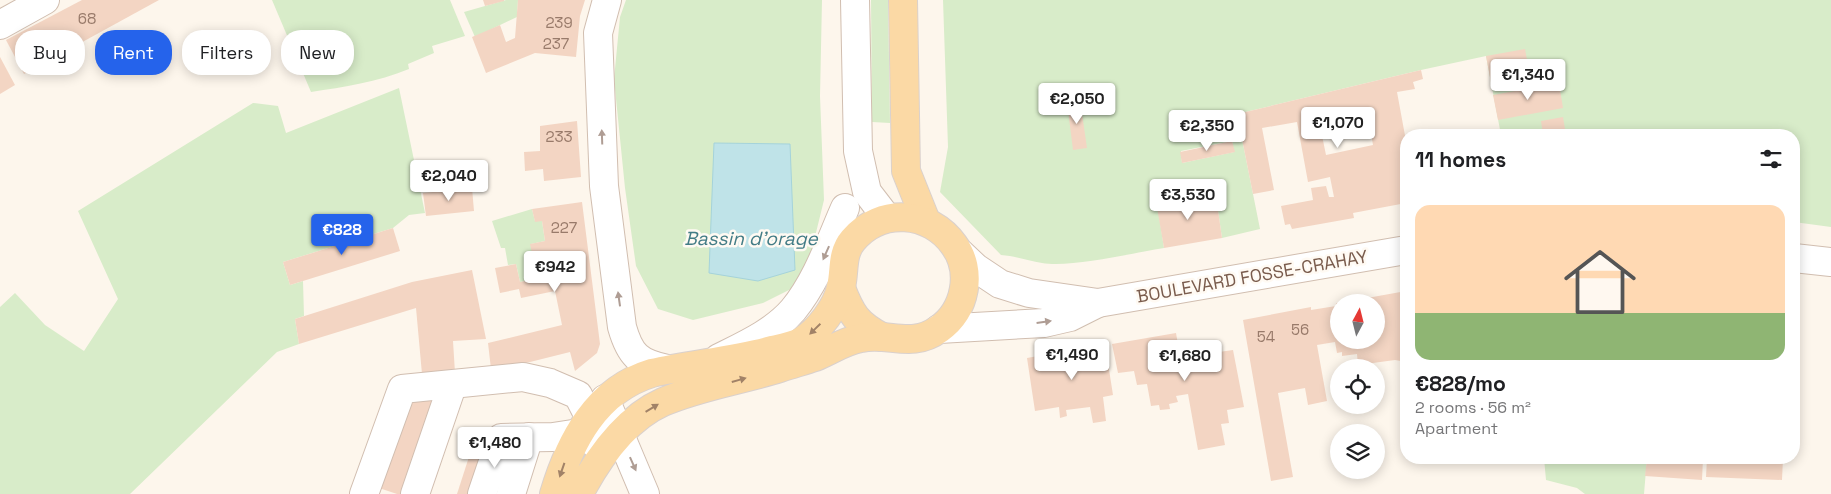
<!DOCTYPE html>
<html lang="en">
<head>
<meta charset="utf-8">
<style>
	body { margin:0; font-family:"Space Grotesk",sans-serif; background:#f6f6f6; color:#202124; height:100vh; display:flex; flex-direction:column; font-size:19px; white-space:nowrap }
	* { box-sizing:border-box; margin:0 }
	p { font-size:16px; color:#757577 }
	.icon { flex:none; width:28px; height:28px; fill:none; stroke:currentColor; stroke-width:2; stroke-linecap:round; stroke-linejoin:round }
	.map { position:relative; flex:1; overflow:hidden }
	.sheet { position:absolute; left:1400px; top:129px; width:400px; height:335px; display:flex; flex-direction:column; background:#fff; border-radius:20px; box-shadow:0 2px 12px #0003 }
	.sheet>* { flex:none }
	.top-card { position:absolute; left:15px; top:30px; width:475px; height:45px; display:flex; gap:10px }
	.needle { width:32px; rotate:7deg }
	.buttons { position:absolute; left:1330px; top:294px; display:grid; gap:10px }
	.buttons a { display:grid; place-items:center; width:55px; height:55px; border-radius:50%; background:#fff; box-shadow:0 2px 12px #0003; font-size:25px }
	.price { position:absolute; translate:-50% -42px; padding:0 11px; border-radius:5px; background:#fff; color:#222; font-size:16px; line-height:32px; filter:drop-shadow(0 1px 2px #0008) }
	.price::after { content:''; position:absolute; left:50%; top:30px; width:15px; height:11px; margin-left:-8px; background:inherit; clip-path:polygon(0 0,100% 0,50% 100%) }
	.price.selected { background:#2563eb; color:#fff }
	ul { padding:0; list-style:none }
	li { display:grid; align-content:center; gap:10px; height:265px; padding:0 15px }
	li span { display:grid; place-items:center; height:155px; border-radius:15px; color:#555 }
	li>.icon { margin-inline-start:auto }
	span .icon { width:90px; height:90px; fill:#fffc; stroke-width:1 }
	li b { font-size:21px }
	h2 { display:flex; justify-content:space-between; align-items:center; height:60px; padding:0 15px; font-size:21px }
	.chip { padding:0 18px; border-radius:20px; background:#fff; box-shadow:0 2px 12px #0003; font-size:18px; line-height:45px }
	.chip.selected { background:#2563eb; color:#fff }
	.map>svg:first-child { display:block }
</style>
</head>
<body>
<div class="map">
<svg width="1831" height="494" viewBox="0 0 1831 494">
	<rect width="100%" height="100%" fill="#fdf6ec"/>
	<g fill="#d8ecc9" fill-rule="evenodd">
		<path d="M272 0H450L465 36 432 46 434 53 408 64 409 69C377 82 344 87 311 92Z"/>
		<path d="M506 0H518L517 17 475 37 464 12Z"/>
		<path d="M626 0H822L820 96 824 200 811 253 797 286 763 303 693 320 658 309 636 266 625 188 614 79 620 17Z"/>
		<path d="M871 0H888L890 123 872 122Z"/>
		<path d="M943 0H1831V227L1794 222V135H1501L1486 56 1421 70 1237 114 1260 229 1222 238 1216 197 1176 205 1173 193 1156 196 1164 248C1133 253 1071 268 1042 263 1028 261 1016 256 1001 255L940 192 948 147ZM1232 141 1234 152 1182 163 1181 151Z"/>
		<path d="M399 88 425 213 409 215 393 228 283 262 290 285 303 281 304 316 295 319 299 344 277 352 130 494H0V307L15 293 45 325 84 351 118 299 78 211 253 103 278 106 286 133Z"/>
		<path d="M532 209 535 221H542L545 241 531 244 534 262H538L542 278 520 282 516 264 508 265 505 248H501L492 221Z"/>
		<path d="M1544 458H1647L1644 494H1585L1577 488 1546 480Z"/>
	</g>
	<path fill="#bfe3e8" stroke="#a5d3da" d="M714 143 790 144 795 270 758 281 709 273Z"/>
	<g fill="#f3d5c3" fill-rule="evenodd">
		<path d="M82 0H159L24 74 6 40Z"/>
		<path d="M483 0H504V1L485 6Z"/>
		<path d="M518 0H585L580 16 576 57 535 53 486 73 472 37 500 25 506 42 515 38Z"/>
		<path d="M1525 49 1531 81 1492 88 1486 56Z"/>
		<path d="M0 57 15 85 0 94Z"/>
		<path d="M1421 70 1423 79 1413 82 1415 89 1397 92 1406 141V203L1353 213 1354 218 1292 229 1290 224 1285 225 1281 206 1313 200 1311 188 1326 186 1329 197H1334L1330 177 1308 182 1297 122 1262 128 1274 190 1253 194 1237 114ZM1367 110 1373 145 1326 155 1319 121Z"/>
		<path d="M1559 83 1563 108 1498 120 1493 95Z"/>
		<path d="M1080 100 1087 148 1073 150 1067 102Z"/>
		<path d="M1563 117 1566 135H1543L1541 121Z"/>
		<path d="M577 121 581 177 544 181 543 169 525 171 524 152 540 151V126Z"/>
		<path d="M1232 141 1235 152 1182 163 1180 152Z"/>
		<path d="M472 188 474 211 426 216 423 193Z"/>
		<path d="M1173 193 1176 205 1216 196 1222 238 1164 248 1155 196Z"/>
		<path d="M582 202 600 344 597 353 575 371 570 352 530 362 491 369 488 343 562 325 555 291 521 298 519 289 500 293 495 268 516 264 520 282 542 278 538 262H534L530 244 545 241 542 221 535 222 532 209Z"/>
		<path d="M393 228 400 251 290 285 283 262Z"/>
		<path d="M472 270 486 339 453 341 455 373 422 374 416 308 299 344 295 319 412 282Z"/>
		<path d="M1406 291V362L1395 360 1358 365 1357 354 1342 356V352L1337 353 1335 342 1317 345 1327 401 1308 405 1305 388 1278 393 1293 477 1271 481 1243 320 1311 307V310L1336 306V303H1339V340H1376V302H1345Z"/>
		<path d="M1176 333 1181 362 1205 360V354L1233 350 1244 407 1227 410 1229 423 1221 424 1225 445 1198 450 1188 394 1176 396 1178 402 1169 404 1170 409 1160 410 1159 405 1151 406 1147 384 1137 385 1134 371 1118 373 1112 344Z"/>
		<path d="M1105 344 1113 395 1103 397 1106 421 1093 423 1090 407 1066 410 1067 416 1060 418 1059 407 1035 411 1027 358Z"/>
		<path d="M411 395 436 402 403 494H397L379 488Z"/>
		<path d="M476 435 533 454 520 494H457Z"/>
		<path d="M1647 458H1703L1702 480 1645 476Z"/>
		<path d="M1707 458H1783L1782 480 1706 477Z"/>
	</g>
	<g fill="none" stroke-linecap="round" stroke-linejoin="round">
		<g stroke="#d1beb0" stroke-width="30">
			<g id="minor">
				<path d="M607 0 598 33 604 186 622 327C630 355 638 363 667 369"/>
				<path d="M855 0 858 151 867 192 887 218"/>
				<path d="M0 25 45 0"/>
				<path d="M960 253 976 268 1000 284 1029 293 1098 303 1406 250"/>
				<path d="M1794 258 1831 262"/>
				<path d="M939 329 1044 323 1070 317 1098 303"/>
				<path d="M719 358C745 345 774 332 793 310 817 281 830 242 845 208"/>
				<path d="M605 399 645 494"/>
				<path d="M364 494 402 389 523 377 550 383 578 395 606 450"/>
				<path d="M415 494 452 386"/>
				<path d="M482 494 501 438 553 437 579 433 596 444"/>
				<path d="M511 494 529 437"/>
			</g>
		</g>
		<g stroke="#dad1cd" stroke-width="30">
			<g id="major">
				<path d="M903 0 906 171 926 221"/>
				<path d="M841 288C851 314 857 324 882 337"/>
				<path d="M554 494C570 441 596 390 652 373 691 364 732 361 772 350 781 348 793 346 802 341 819 330 837 307 841 287 845 271 841 254 853 240 881 207 930 211 954 245 973 271 966 310 939 329 912 349 889 332 861 338 844 341 830 351 815 357 803 361 792 364 780 368 742 380 700 386 663 402 625 419 598 458 579 494"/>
			</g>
		</g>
		<use href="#minor" stroke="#fff" stroke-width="28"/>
		<use href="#major" stroke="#fbd9a5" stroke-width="28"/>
	</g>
	<defs><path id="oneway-solid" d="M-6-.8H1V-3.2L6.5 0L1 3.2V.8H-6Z" transform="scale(1.25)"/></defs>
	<g fill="#af9d94">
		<use href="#oneway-solid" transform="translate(602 137) rotate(-92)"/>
		<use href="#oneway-solid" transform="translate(826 253) rotate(114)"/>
		<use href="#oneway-solid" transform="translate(619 299) rotate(-98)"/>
		<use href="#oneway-solid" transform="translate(1044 322) rotate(-8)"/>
		<use href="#oneway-solid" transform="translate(633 464) rotate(66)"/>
	</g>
	<g fill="#a18267">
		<use href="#oneway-solid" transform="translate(815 329) rotate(136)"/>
		<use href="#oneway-solid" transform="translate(739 380) rotate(-16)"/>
		<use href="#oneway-solid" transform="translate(652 408) rotate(-31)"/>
		<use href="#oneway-solid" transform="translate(562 470) rotate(109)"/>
	</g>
	<g text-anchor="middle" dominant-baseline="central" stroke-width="5" stroke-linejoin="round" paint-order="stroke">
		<g font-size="15" fill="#987a6a">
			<text x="87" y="18">68</text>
			<text x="559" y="22">239</text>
			<text x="556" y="43">237</text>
			<text x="559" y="136">233</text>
			<text x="564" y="227">227</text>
			<text x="1300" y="329">56</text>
			<text x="1266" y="336">54</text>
		</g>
		<g font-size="18" fill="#7a5c4d" stroke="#fffaf3">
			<text transform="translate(1252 276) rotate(-10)">BOULEVARD FOSSE-CRAHAY</text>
		</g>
		<g font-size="19" font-style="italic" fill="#437c86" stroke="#fffaf3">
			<text x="751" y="238">Bassin d'orage</text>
		</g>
	</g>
</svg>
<div class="buttons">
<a><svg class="needle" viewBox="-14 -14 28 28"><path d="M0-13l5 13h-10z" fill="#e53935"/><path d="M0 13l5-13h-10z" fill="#757577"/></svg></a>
<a><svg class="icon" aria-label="locate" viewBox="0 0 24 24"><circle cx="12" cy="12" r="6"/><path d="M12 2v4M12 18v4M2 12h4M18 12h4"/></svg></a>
<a><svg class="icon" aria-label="layers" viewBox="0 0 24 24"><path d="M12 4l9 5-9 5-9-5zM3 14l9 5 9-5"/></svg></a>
</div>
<b class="price" style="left:1528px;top:101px">€1,340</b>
<b class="price" style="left:1077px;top:125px">€2,050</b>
<b class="price" style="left:1338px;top:149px">€1,070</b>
<b class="price" style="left:1207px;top:152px">€2,350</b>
<b class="price" style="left:449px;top:202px">€2,040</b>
<b class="price" style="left:1188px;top:221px">€3,530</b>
<b class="price selected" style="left:342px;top:256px">€828</b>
<b class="price" style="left:555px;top:293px">€942</b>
<b class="price" style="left:1072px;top:381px">€1,490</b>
<b class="price" style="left:1185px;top:382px">€1,680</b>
<b class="price" style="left:495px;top:469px">€1,480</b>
<div class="top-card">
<a class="chip">Buy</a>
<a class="chip selected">Rent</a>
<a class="chip">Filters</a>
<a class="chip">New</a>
</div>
<section class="sheet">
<h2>11 homes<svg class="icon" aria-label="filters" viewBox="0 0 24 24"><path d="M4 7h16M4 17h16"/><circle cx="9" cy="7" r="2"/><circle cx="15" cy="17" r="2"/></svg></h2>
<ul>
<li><span style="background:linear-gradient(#ffd9b3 70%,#8fb573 0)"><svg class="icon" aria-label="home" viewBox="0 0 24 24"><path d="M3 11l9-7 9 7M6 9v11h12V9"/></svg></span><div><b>€828/mo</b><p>2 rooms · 56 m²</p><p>Apartment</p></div></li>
</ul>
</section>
</div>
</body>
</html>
